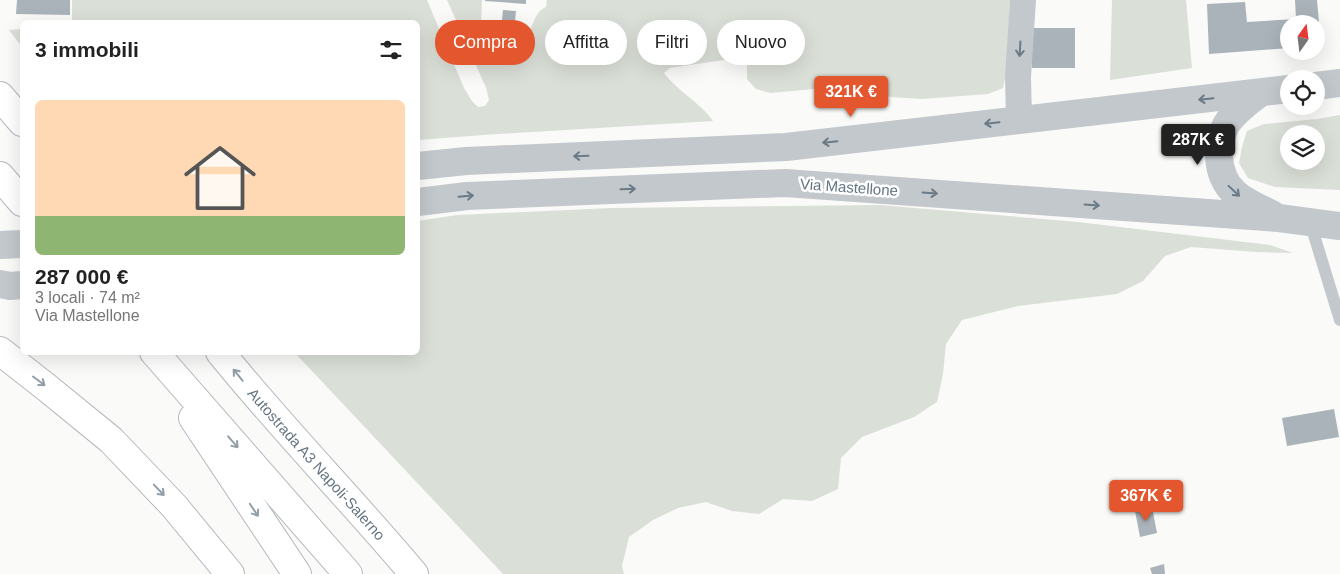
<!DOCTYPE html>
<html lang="it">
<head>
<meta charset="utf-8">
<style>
	body { margin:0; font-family:Arial,sans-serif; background:#f6f6f6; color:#222; height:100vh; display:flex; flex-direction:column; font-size:19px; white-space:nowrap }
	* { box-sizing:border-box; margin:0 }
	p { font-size:16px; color:#767676 }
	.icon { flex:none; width:28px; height:28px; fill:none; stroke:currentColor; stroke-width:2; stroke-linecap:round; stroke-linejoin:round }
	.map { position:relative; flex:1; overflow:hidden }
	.details { position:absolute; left:20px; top:20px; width:400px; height:335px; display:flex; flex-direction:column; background:#fff; border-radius:8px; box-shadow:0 5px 20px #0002 }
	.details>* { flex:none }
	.banner { position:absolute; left:435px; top:20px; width:475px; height:45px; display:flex; gap:10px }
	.needle { width:32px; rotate:14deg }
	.tools { position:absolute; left:1280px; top:15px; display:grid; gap:10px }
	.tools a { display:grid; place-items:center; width:45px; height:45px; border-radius:50%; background:#fff; box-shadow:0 5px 20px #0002; font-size:25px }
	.price { position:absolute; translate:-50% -42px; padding:0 11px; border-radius:5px; background:#e4572e; color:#fff; font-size:16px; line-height:32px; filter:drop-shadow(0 1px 2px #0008) }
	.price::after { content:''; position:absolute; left:50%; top:30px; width:15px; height:11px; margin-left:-8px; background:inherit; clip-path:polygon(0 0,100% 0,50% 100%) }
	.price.current { background:#222; color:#fff }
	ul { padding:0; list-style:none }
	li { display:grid; align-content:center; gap:10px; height:265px; padding:0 15px }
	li+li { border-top:1px solid #e0e0e0 }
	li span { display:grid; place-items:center; height:155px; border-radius:8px; color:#555 }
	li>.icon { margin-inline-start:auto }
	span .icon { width:90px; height:90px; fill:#fffc; stroke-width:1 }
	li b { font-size:21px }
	h2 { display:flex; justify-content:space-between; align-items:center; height:60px; padding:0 15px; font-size:21px }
	.tag { padding:0 18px; border-radius:22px; background:#fff; box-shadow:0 5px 20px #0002; font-size:18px; line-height:45px }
	.tag.current { background:#e4572e; color:#fff }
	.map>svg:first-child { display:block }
</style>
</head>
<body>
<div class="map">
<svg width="1340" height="574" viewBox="0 0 1340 574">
	<rect width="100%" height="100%" fill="#fafaf8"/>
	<g fill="#dadfd7" fill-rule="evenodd">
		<path d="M72 0H427L464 88 472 101 478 107 485 106 489 100 486 87 483 81 447 0H482L481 24 482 29 526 34C536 25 532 14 546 7L547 0H1010L1006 74 1003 88 988 94 922 99 891 97 848 88 814 89 770 93 756 89 747 79V64L751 56 670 68 664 73C678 92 700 102 713 121L483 135 418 140V22H72Z"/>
		<path d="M1112 0H1186L1192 68 1110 80Z"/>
		<path d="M22 29V47L9 30Z"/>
		<path d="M1340 115V190L1275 187 1248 178 1239 163 1242 147 1247 131 1264 124 1317 119ZM1289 134H1316V161H1289Z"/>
		<path d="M880 205 1078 222 1270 245 1293 253 1256 252 1191 247 1165 256 1143 281 1117 294 1018 306 962 320 946 344 943 374 937 402 914 417 862 437 841 458 838 489 812 501 783 499 759 514 732 511 706 502 678 508 653 520 629 537 622 566 624 574H503L295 353 418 352V221L457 215 612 208Z"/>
	</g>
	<g fill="#aab3b9">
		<path d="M17 0H70V15L16 14Z"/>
		<path d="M485 0H526V4L485 1Z"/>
		<path d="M1295 0H1317L1320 33 1316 34V24H1289V48L1209 54 1207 4 1245 2 1247 22 1296 19Z"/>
		<path d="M503 10 516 11 514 31 501 30Z"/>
		<rect x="1032" y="28" width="43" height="40"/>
		<path d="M1334 409 1339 437 1287 446 1282 418Z"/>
		<path d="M1152 507 1157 533 1140 537 1135 511Z"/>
		<path d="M1164 564 1165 574H1152L1150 568Z"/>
	</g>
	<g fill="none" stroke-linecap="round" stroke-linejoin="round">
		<g stroke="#b4b9bd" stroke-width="30">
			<g id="motorway">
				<path d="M0 96 22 122"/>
				<path d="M0 176 22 202"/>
				<path d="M0 351 46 387 111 440 174 506 230 574"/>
				<path d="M154 352 348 574"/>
				<path id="s1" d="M220 352C282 429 351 499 414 574"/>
				<path d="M193 418 297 574"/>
			</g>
		</g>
		<path stroke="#c3c8cc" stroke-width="12" d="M1310 222 1340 320"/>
		<path stroke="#c3c8cc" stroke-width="26" d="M1019 120 1018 77 1023 0"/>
		<g stroke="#c3c8cc" stroke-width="28">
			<path d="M1316 86 1340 83"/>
			<path d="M1260 93C1248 102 1234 112 1226 125 1221 134 1219 145 1219 155 1220 191 1243 201 1272 214"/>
			<path d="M418 166 466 161 786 147 1289 89"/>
			<path d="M418 202 467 196 785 183 1279 218 1340 226"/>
			<path d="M0 245 22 244"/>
			<path d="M0 284 10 286 22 285"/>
		</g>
		<use href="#motorway" stroke="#fff" stroke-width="28"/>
	</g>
	<defs><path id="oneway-shaft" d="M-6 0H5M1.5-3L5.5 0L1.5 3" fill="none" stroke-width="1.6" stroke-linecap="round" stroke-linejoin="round" transform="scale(1.25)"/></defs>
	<g stroke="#6a7a87">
		<use href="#oneway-shaft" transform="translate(1020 49) rotate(93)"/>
		<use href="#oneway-shaft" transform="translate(1206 99) rotate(174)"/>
		<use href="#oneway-shaft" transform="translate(992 123) rotate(174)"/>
		<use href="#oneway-shaft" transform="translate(830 142) rotate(174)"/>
		<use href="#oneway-shaft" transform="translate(581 156) rotate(178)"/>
		<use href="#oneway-shaft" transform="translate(628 189) rotate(-2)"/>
		<use href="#oneway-shaft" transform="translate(1234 191) rotate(43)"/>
		<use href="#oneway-shaft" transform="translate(930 193) rotate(4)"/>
		<use href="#oneway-shaft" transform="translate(466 196) rotate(-5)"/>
		<use href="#oneway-shaft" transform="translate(1092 205) rotate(4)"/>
	</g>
	<g stroke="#939fa8">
		<use href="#oneway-shaft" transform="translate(238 375) rotate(-129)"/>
		<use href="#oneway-shaft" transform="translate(39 381) rotate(37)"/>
		<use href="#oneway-shaft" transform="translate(233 442) rotate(49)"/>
		<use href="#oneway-shaft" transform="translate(159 490) rotate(46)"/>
		<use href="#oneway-shaft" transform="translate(254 510) rotate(56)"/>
	</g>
	<g text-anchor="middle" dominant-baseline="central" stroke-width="5" stroke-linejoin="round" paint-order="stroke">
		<g font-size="15" fill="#657683" stroke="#fff">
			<text transform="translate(849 187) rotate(4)">Via Mastellone</text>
			<text stroke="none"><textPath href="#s1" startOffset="148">Autostrada A3 Napoli-Salerno</textPath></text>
		</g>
	</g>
</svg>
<div class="tools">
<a><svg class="needle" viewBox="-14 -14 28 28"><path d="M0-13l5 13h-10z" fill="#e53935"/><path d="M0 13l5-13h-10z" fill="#767676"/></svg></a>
<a><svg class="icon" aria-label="locate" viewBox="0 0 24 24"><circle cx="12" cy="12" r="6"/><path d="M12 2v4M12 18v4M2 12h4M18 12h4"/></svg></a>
<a><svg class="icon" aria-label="layers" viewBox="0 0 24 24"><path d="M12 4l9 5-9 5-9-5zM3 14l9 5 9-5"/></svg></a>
</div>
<b class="price" style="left:851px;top:118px">321K €</b>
<b class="price current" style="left:1198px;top:166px">287K €</b>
<b class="price" style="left:1146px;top:522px">367K €</b>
<div class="banner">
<a class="tag current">Compra</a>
<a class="tag">Affitta</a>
<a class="tag">Filtri</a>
<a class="tag">Nuovo</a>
</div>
<section class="details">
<h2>3 immobili<svg class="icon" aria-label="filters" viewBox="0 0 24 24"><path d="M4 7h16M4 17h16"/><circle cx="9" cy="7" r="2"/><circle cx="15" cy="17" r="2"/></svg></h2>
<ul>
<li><span style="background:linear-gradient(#ffd9b3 75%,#8fb573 0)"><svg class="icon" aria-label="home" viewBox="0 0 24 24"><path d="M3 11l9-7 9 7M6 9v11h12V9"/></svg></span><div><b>287 000 €</b><p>3 locali · 74 m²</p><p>Via Mastellone</p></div></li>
</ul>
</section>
</div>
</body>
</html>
